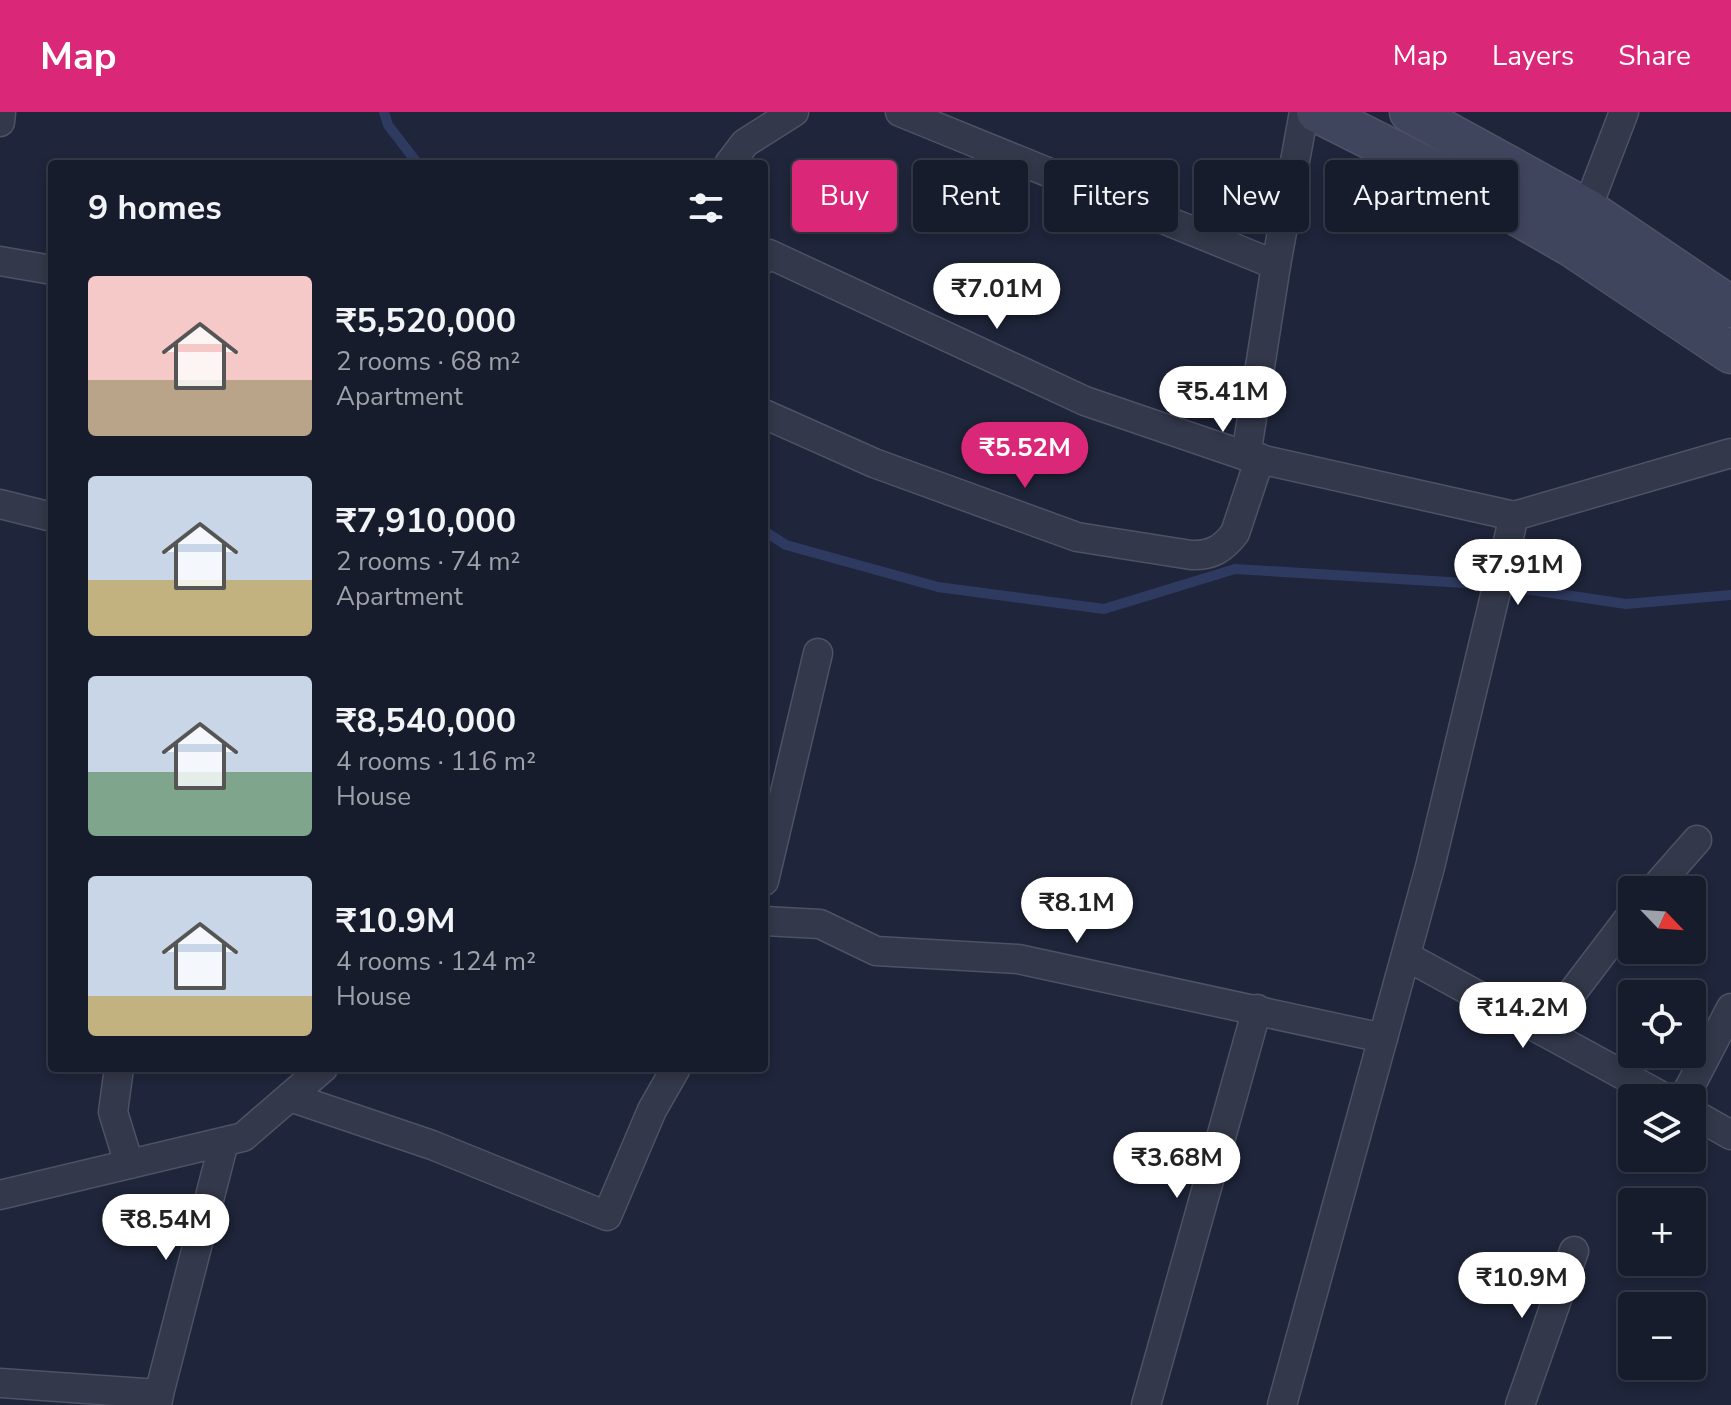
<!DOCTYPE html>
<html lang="en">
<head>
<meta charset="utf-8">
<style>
	body { margin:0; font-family:"Nunito Sans",sans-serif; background:#242938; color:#f1f3f6; height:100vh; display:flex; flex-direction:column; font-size:30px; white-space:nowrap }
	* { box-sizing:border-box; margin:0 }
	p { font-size:26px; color:#9ea1a9 }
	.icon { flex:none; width:44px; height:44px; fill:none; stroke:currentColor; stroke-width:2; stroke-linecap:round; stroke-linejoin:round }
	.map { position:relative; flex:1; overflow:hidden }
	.details { position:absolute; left:48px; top:48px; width:720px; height:912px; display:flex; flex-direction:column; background:#171c2c; border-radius:8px; box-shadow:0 4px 12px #0003,0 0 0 2px #363a48 }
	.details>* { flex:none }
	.guide { position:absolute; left:792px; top:48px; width:760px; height:72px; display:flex; gap:16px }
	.needle { width:52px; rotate:115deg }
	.controls { position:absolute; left:1618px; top:764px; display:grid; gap:16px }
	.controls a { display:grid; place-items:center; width:88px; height:88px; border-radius:8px; background:#171c2c; box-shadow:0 4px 12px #0003,0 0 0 2px #363a48; font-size:40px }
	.price { position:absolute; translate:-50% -68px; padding:0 18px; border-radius:28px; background:#fff; color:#222; font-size:26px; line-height:52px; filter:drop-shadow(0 2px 4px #0008) }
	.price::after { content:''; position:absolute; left:50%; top:48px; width:24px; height:18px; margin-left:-12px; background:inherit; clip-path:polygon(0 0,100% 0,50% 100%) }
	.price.active { background:#db2777; color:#fff }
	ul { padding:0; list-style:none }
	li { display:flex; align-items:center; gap:24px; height:200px; padding:0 40px }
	li span { display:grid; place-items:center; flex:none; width:224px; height:160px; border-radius:8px; color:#555 }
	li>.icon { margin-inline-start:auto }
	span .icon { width:96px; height:96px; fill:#fffc; stroke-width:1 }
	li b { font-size:34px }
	h2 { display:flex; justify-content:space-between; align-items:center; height:96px; padding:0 40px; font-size:34px }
	.tag { padding:0 28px; border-radius:8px; background:#171c2c; box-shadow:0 4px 12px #0003,0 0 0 2px #363a48; font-size:28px; line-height:72px }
	.tag.active { background:#db2777; color:#fff }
	header { display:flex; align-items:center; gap:48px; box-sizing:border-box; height:112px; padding:0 40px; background:#db2777; color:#fff }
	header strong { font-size:38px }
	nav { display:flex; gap:44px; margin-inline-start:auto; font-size:28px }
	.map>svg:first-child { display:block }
</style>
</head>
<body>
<header>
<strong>Map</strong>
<nav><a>Map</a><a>Layers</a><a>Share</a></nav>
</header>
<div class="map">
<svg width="1731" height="1293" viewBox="0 0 1731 1293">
	<rect width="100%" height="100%" fill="#1f253a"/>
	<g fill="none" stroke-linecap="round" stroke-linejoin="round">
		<g stroke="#2f3a61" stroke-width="10">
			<path d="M384 0 388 13 418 52"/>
			<path d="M764 419 786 433 938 475 1104 497 1235 457 1498 473 1626 492 1731 483"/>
		</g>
		<g stroke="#4d5265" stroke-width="31">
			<g id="street">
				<path d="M900 0 1276 153"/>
				<path d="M1304 0 1276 153 1246 344 1514 404"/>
				<path d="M0 10 1 0"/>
				<path d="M729 52 745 31 794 0"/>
				<path d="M1580 115 1624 0"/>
				<path d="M764 147 769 142 1085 289 1246 344"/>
				<path d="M0 149 52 158"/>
				<path d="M764 302 874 351 1077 425 1191 443C1211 444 1223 437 1235 421L1260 346"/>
				<path d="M0 392 52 405"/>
				<path d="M764 769 818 541"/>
				<path d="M1653 778 1697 728"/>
				<path d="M764 809 820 812 876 839 1018 847 1383 926"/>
				<path d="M1406 844 1665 986"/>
				<path d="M1543 919 1632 802"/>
				<path d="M119 956 113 1000 129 1052"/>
				<path d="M290 985 432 1033 607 1104 652 998 676 956"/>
				<path d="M1684 986 1731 896"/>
				<path d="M1692 1001 1731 1023"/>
				<path d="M0 1083 243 1025 323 956"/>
				<path d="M0 1271 159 1282 157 1293"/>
				<path d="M159 1282 224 1030"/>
				<path d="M1146 1293 1257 897"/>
				<path d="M1282 1293 1430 755 1514 404 1731 341"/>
				<path d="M1520 1293 1574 1139"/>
			</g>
		</g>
		<g stroke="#4d5265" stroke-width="43">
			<g id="secondary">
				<path d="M1317 0 1482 83 1571 134 1731 241"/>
				<path d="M1410 0 1588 98 1731 195"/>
			</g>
		</g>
		<use href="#street" stroke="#33384a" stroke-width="28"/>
		<use href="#secondary" stroke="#40455e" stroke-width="40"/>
	</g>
</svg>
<div class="controls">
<a><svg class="needle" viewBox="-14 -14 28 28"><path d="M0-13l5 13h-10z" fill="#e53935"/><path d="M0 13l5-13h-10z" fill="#9ea1a9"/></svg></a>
<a><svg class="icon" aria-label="locate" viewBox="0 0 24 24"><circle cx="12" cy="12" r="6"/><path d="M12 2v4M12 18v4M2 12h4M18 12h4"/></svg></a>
<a><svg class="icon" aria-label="layers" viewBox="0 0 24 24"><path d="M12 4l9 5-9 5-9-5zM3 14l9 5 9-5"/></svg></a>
<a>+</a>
<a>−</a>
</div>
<b class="price" style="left:997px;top:219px">₹7.01M</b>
<b class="price" style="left:1223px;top:322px">₹5.41M</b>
<b class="price active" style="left:1025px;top:378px">₹5.52M</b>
<b class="price" style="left:1518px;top:495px">₹7.91M</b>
<b class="price" style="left:1077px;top:833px">₹8.1M</b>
<b class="price" style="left:1523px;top:938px">₹14.2M</b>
<b class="price" style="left:1177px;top:1088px">₹3.68M</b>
<b class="price" style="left:166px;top:1150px">₹8.54M</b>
<b class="price" style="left:1522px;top:1208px">₹10.9M</b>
<div class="guide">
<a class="tag active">Buy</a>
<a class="tag">Rent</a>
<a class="tag">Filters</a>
<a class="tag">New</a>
<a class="tag">Apartment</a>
</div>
<section class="details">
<h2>9 homes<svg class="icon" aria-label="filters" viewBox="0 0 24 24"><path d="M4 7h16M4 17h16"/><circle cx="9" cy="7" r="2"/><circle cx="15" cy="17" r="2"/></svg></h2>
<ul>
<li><span style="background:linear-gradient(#f6c9c9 65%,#b9a48a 0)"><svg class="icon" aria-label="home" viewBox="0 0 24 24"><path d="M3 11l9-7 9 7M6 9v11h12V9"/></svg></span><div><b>₹5,520,000</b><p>2 rooms · 68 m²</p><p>Apartment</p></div></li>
<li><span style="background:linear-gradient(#c9d6e8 65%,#c2b280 0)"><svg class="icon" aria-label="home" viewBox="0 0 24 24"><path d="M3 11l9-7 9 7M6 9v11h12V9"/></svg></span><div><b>₹7,910,000</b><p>2 rooms · 74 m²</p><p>Apartment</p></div></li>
<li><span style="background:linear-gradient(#c9d6e8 60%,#7fa58c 0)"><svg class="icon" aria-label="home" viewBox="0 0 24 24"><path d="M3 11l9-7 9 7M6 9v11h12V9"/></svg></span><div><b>₹8,540,000</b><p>4 rooms · 116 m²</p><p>House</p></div></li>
<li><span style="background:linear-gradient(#c9d6e8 75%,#c2b280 0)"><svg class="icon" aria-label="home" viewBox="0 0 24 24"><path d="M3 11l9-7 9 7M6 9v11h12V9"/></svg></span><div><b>₹10.9M</b><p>4 rooms · 124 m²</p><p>House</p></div></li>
</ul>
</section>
</div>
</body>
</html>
